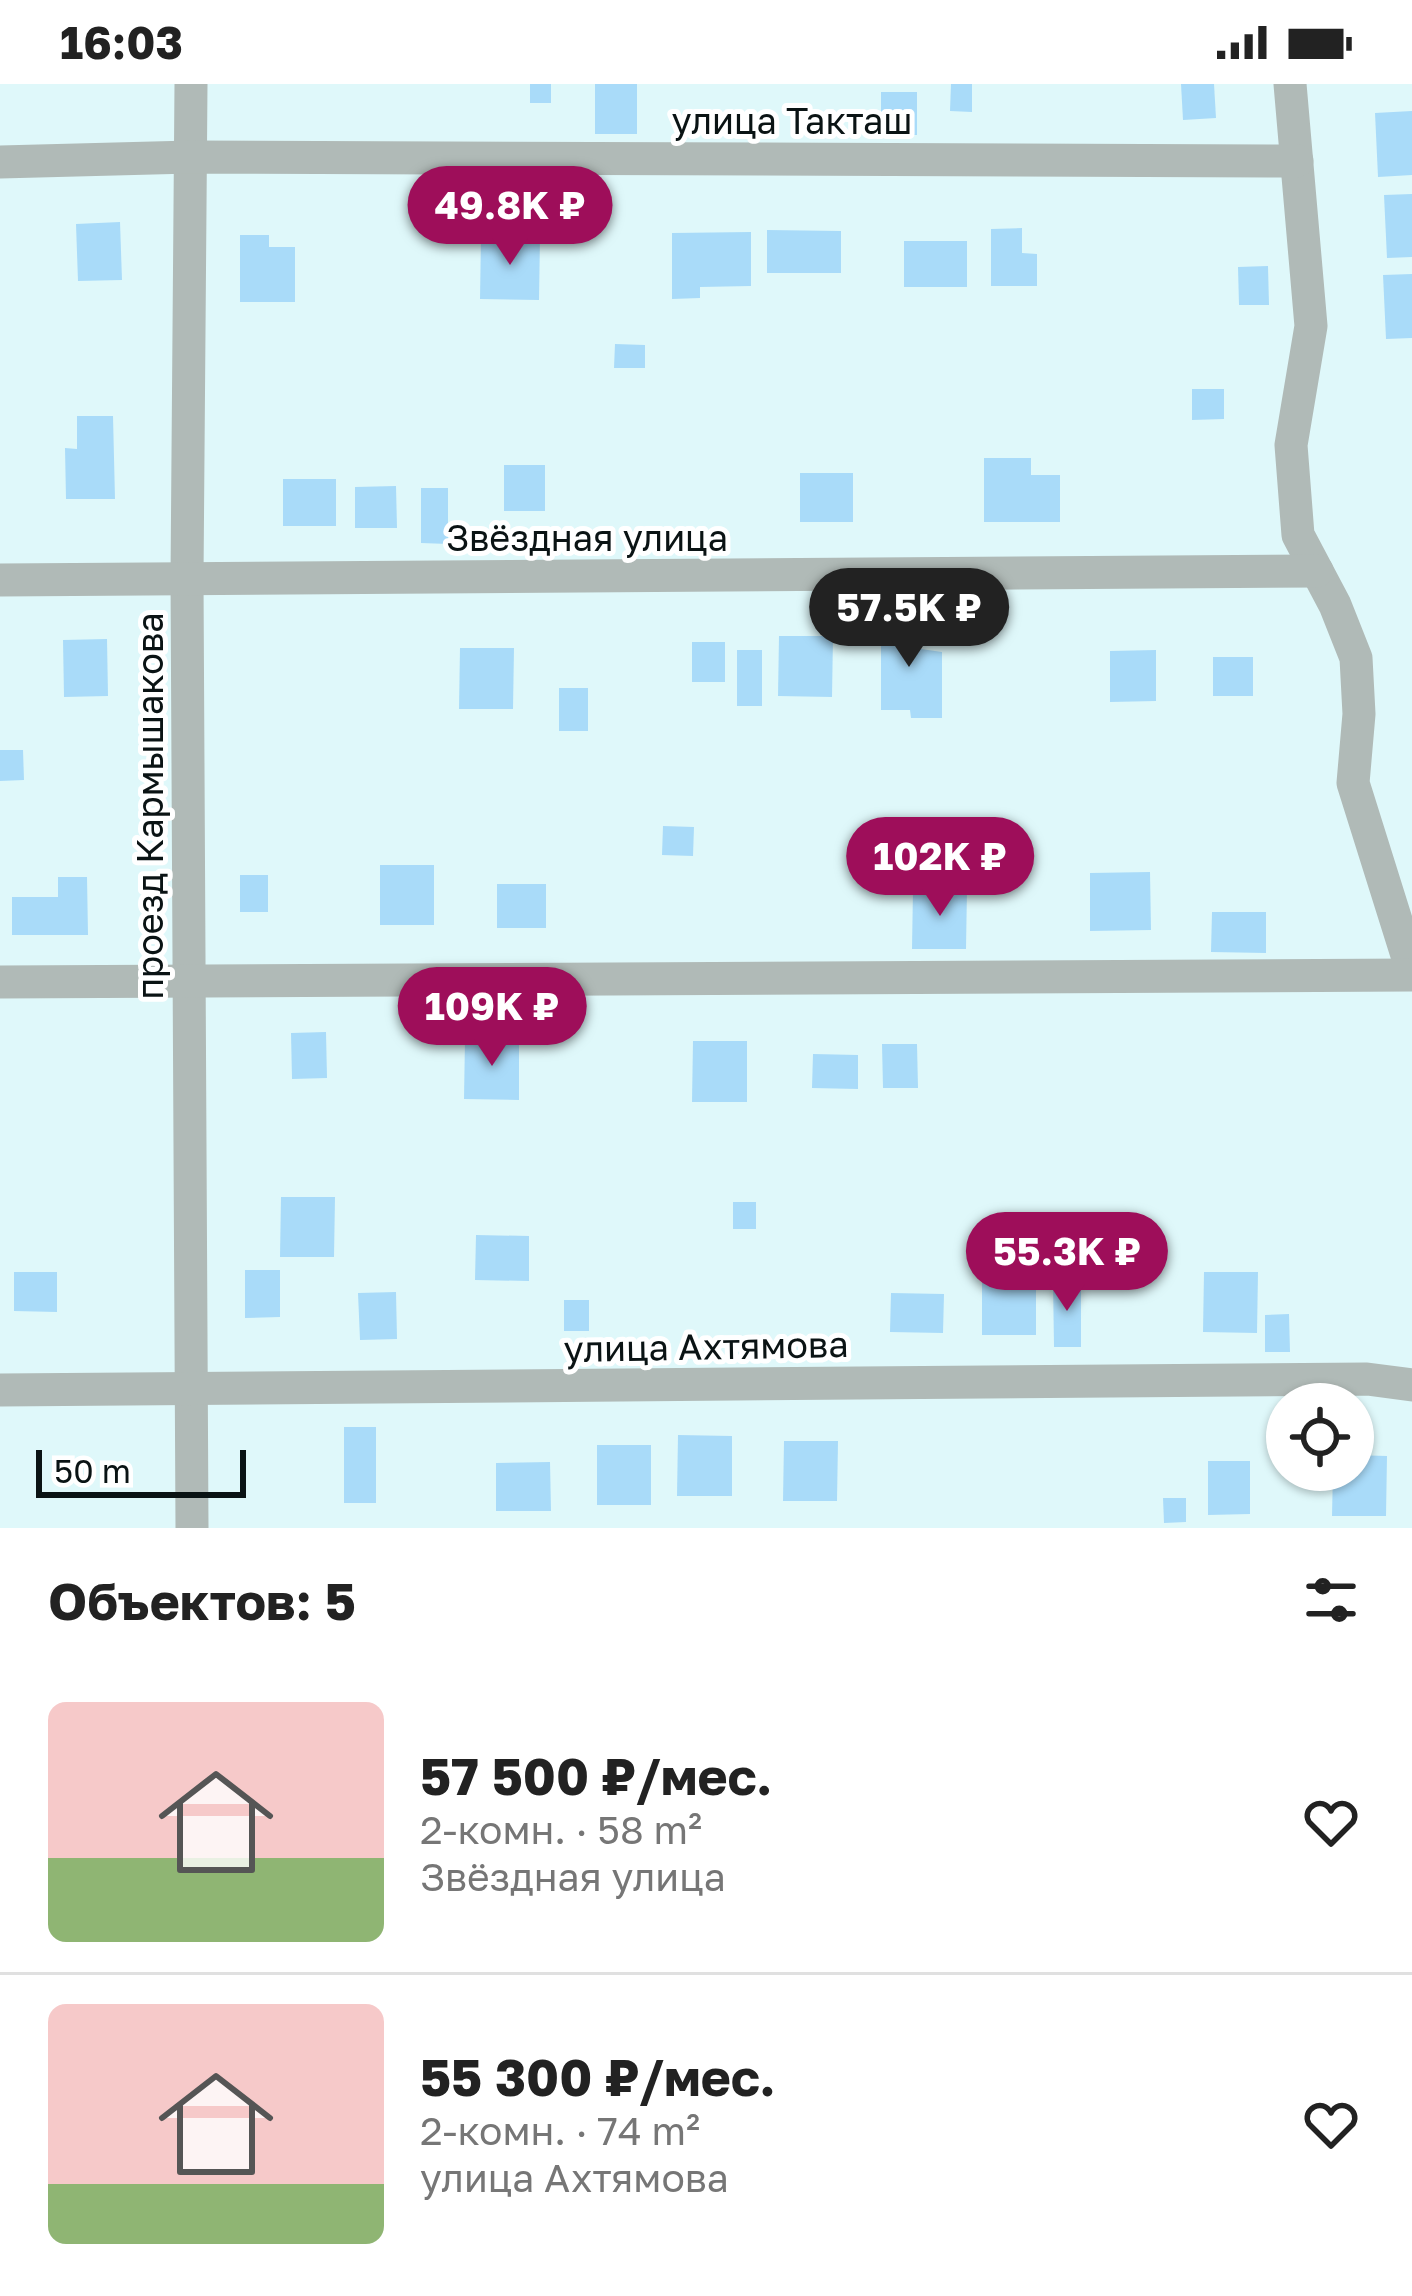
<!DOCTYPE html>
<html lang="ru">
<head>
<meta charset="utf-8">
<style>
	body { margin:0; font-family:"Golos Text",sans-serif; background:#f2f2f2; color:#222; height:100vh; display:flex; flex-direction:column; font-size:45px; white-space:nowrap }
	* { box-sizing:border-box; margin:0 }
	p { font-size:39px; color:#767676 }
	.icon { flex:none; width:66px; height:66px; fill:none; stroke:currentColor; stroke-width:2; stroke-linecap:round; stroke-linejoin:round }
	.map { position:relative; height:1444px; overflow:hidden }
	.sheet { display:flex; flex-direction:column; background:#fff; flex:1 }
	.sheet>* { flex:none }
	.buttons { position:absolute; left:1266px; top:1299px; display:grid; gap:24px }
	.buttons a { display:grid; place-items:center; width:108px; height:108px; border-radius:50%; background:#fff; box-shadow:0 3px 9px #0004; font-size:60px }
	.scale { position:absolute; left:36px; bottom:30px; width:210px; box-sizing:border-box; padding-left:12px; border:6px solid #0a1314; border-top:0; font-size:33px; line-height:42px; white-space:nowrap; color:#0a1314; -webkit-text-stroke:9px #fff; paint-order:stroke }
	.price { position:absolute; translate:-50% -102px; padding:0 27px; border-radius:42px; background:#9e0e5a; color:#fff; font-size:39px; line-height:78px; filter:drop-shadow(0 3px 6px #0008) }
	.price::after { content:''; position:absolute; left:50%; top:72px; width:36px; height:27px; margin-left:-18px; background:inherit; clip-path:polygon(0 0,100% 0,50% 100%) }
	.price.active { background:#222; color:#fff }
	ul { padding:0; list-style:none }
	li { display:flex; align-items:center; gap:36px; height:300px; padding:0 48px }
	li+li { border-top:3px solid #e0e0e0 }
	li span { display:grid; place-items:center; flex:none; width:336px; height:240px; border-radius:18px; color:#555 }
	li>.icon { margin-inline-start:auto }
	span .icon { width:144px; height:144px; fill:#fffc; stroke-width:1 }
	li b { font-size:51px }
	h2 { display:flex; justify-content:space-between; align-items:center; height:144px; padding:0 48px; font-size:51px }
	.status { display:flex; justify-content:space-between; align-items:center; height:84px; padding:0 60px; background:#fff; direction:ltr }
	.status svg { height:33px; fill:currentColor }
	.map>svg:first-child { display:block }
</style>
</head>
<body>
<div class="status"><b>16:03</b><svg viewBox="0 0 49 12"><path d="M0 12V9h3v3zM5 12V6h3v6zM10 12V3h3v9zM15 12V0h3v12zM26 1h20v11H26zM47 4h2v5h-2z"/></svg></div>
<div class="map">
<svg width="1412" height="1444" viewBox="0 0 1412 1444">
	<rect width="100%" height="100%" fill="#dff8fa"/>
	<g fill="#a9dbf9">
		<rect x="530" y="0" width="21" height="19"/>
		<rect x="595" y="0" width="42" height="50"/>
		<path d="M951 0H972V28L950 27Z"/>
		<path d="M1181 0H1214L1216 34 1183 36Z"/>
		<rect x="881" y="8" width="36" height="43"/>
		<path d="M1412 27V91L1378 93 1375 29Z"/>
		<path d="M1412 110V173L1387 174 1384 111Z"/>
		<path d="M120 138 122 196 78 197 76 140Z"/>
		<path d="M1022 144V169L1037 170V202H991V145Z"/>
		<path d="M767 146 841 147V189H767Z"/>
		<path d="M751 148V202L700 203V214L672 215V149Z"/>
		<path d="M240 151H269V163H295V218H240Z"/>
		<path d="M481 151 540 152 539 216 480 215Z"/>
		<rect x="904" y="157" width="63" height="46"/>
		<path d="M1268 182 1269 221H1239L1238 183Z"/>
		<path d="M1412 190V254L1386 255 1383 191Z"/>
		<path d="M615 260 645 261V284H614Z"/>
		<path d="M1192 305H1224V335L1192 336Z"/>
		<path d="M77 332H113L115 415H66L65 364 77 365Z"/>
		<path d="M984 374H1031V391H1060V438H984Z"/>
		<rect x="504" y="381" width="41" height="46"/>
		<rect x="800" y="389" width="53" height="49"/>
		<rect x="283" y="395" width="53" height="47"/>
		<path d="M396 402 397 444H355V403Z"/>
		<path d="M421 404H448V460L421 459Z"/>
		<path d="M881 530H914V564L942 568V634H911L910 626H881Z"/>
		<path d="M779 552H833L832 613 778 612Z"/>
		<path d="M107 555 108 612 64 613 63 556Z"/>
		<rect x="692" y="558" width="33" height="40"/>
		<path d="M460 564H514L513 625H459Z"/>
		<rect x="737" y="566" width="25" height="56"/>
		<path d="M1156 566V617L1110 618V567Z"/>
		<rect x="1213" y="573" width="40" height="39"/>
		<rect x="559" y="604" width="29" height="43"/>
		<path d="M0 666H23L24 696 0 697Z"/>
		<path d="M663 742 694 743 693 772 662 771Z"/>
		<rect x="380" y="781" width="54" height="60"/>
		<path d="M1150 788 1151 846 1090 847V789Z"/>
		<rect x="240" y="791" width="28" height="37"/>
		<path d="M58 793H87L88 851H12V813H58Z"/>
		<rect x="497" y="800" width="49" height="44"/>
		<path d="M913 805H967L966 865H912Z"/>
		<path d="M1212 828H1266V869L1211 868Z"/>
		<path d="M326 948 327 994 292 995 291 949Z"/>
		<path d="M465 955H519V1016L464 1015Z"/>
		<path d="M693 957H747V1018H692Z"/>
		<path d="M882 960H917L918 1004H883Z"/>
		<path d="M813 970 858 971V1005L812 1004Z"/>
		<path d="M281 1113H335L334 1173H280Z"/>
		<rect x="733" y="1118" width="23" height="27"/>
		<path d="M476 1151 529 1152V1197L475 1196Z"/>
		<path d="M245 1186H280V1233L245 1234Z"/>
		<path d="M14 1188H57V1228L14 1227Z"/>
		<path d="M1204 1188H1258L1257 1249 1203 1248Z"/>
		<rect x="982" y="1190" width="54" height="61"/>
		<path d="M1053 1197H1081V1263H1054Z"/>
		<path d="M396 1208 397 1255 360 1256 358 1209Z"/>
		<path d="M891 1209 944 1210 943 1249 890 1248Z"/>
		<rect x="564" y="1216" width="25" height="31"/>
		<path d="M1289 1230 1290 1268H1265V1231Z"/>
		<rect x="344" y="1343" width="32" height="76"/>
		<path d="M678 1351 732 1352V1412H677Z"/>
		<path d="M784 1357H838L837 1417H783Z"/>
		<rect x="597" y="1361" width="54" height="60"/>
		<path d="M1353 1371 1387 1372 1386 1432H1332L1333 1386H1353Z"/>
		<path d="M1208 1377H1250V1430L1208 1431Z"/>
		<path d="M550 1378 551 1427H496V1379Z"/>
		<path d="M1163 1414H1186V1438L1164 1439Z"/>
	</g>
	<g fill="none" stroke-linecap="round" stroke-linejoin="round">
		<g stroke="#b0bab7" stroke-width="33">
			<path d="M191 0 187 494 192 1444"/>
			<path d="M1290 0 1311 242 1291 361 1298 451 1335 521 1356 574 1359 630 1353 699 1412 887"/>
			<path d="M0 78 191 73 1297 77"/>
			<path d="M0 496 1317 487"/>
			<path d="M0 898 1412 891"/>
			<path d="M0 1306 1367 1295 1412 1301"/>
		</g>
	</g>
	<g text-anchor="middle" dominant-baseline="central" stroke-width="10" stroke-linejoin="round" paint-order="stroke">
		<g font-size="36" fill="#0a1314" stroke="#fff">
			<text x="792" y="36">улица Такташ</text>
			<text x="587" y="453">Звёздная улица</text>
			<text transform="translate(149 722) rotate(-90)">проезд Кармышакова</text>
			<text transform="translate(706 1262) rotate(-1)">улица Ахтямова</text>
		</g>
	</g>
</svg>
<div class="buttons">
<a><svg class="icon" aria-label="locate" viewBox="0 0 24 24"><circle cx="12" cy="12" r="6"/><path d="M12 2v4M12 18v4M2 12h4M18 12h4"/></svg></a>
</div>
<div class="scale">50 m</div>
<b class="price" style="left:510px;top:184px">49.8K ₽</b>
<b class="price active" style="left:909px;top:586px">57.5K ₽</b>
<b class="price" style="left:940px;top:835px">102K ₽</b>
<b class="price" style="left:492px;top:985px">109K ₽</b>
<b class="price" style="left:1067px;top:1230px">55.3K ₽</b>
</div>
<section class="sheet">
<h2>Объектов: 5<svg class="icon" aria-label="filters" viewBox="0 0 24 24"><path d="M4 7h16M4 17h16"/><circle cx="9" cy="7" r="2"/><circle cx="15" cy="17" r="2"/></svg></h2>
<ul>
<li><span style="background:linear-gradient(#f6c9c9 65%,#8fb573 0)"><svg class="icon" aria-label="home" viewBox="0 0 24 24"><path d="M3 11l9-7 9 7M6 9v11h12V9"/></svg></span><div><b>57 500 ₽/мес.</b><p>2-комн. · 58 m²</p><p>Звёздная улица</p></div><svg class="icon" aria-label="heart" viewBox="0 0 24 24"><path d="M12 20l-8-8c-3-5 5-10 8-4 3-6 11-1 8 4z"/></svg></li>
<li><span style="background:linear-gradient(#f6c9c9 75%,#8fb573 0)"><svg class="icon" aria-label="home" viewBox="0 0 24 24"><path d="M3 11l9-7 9 7M6 9v11h12V9"/></svg></span><div><b>55 300 ₽/мес.</b><p>2-комн. · 74 m²</p><p>улица Ахтямова</p></div><svg class="icon" aria-label="heart" viewBox="0 0 24 24"><path d="M12 20l-8-8c-3-5 5-10 8-4 3-6 11-1 8 4z"/></svg></li>
</ul>
</section>
</body>
</html>
